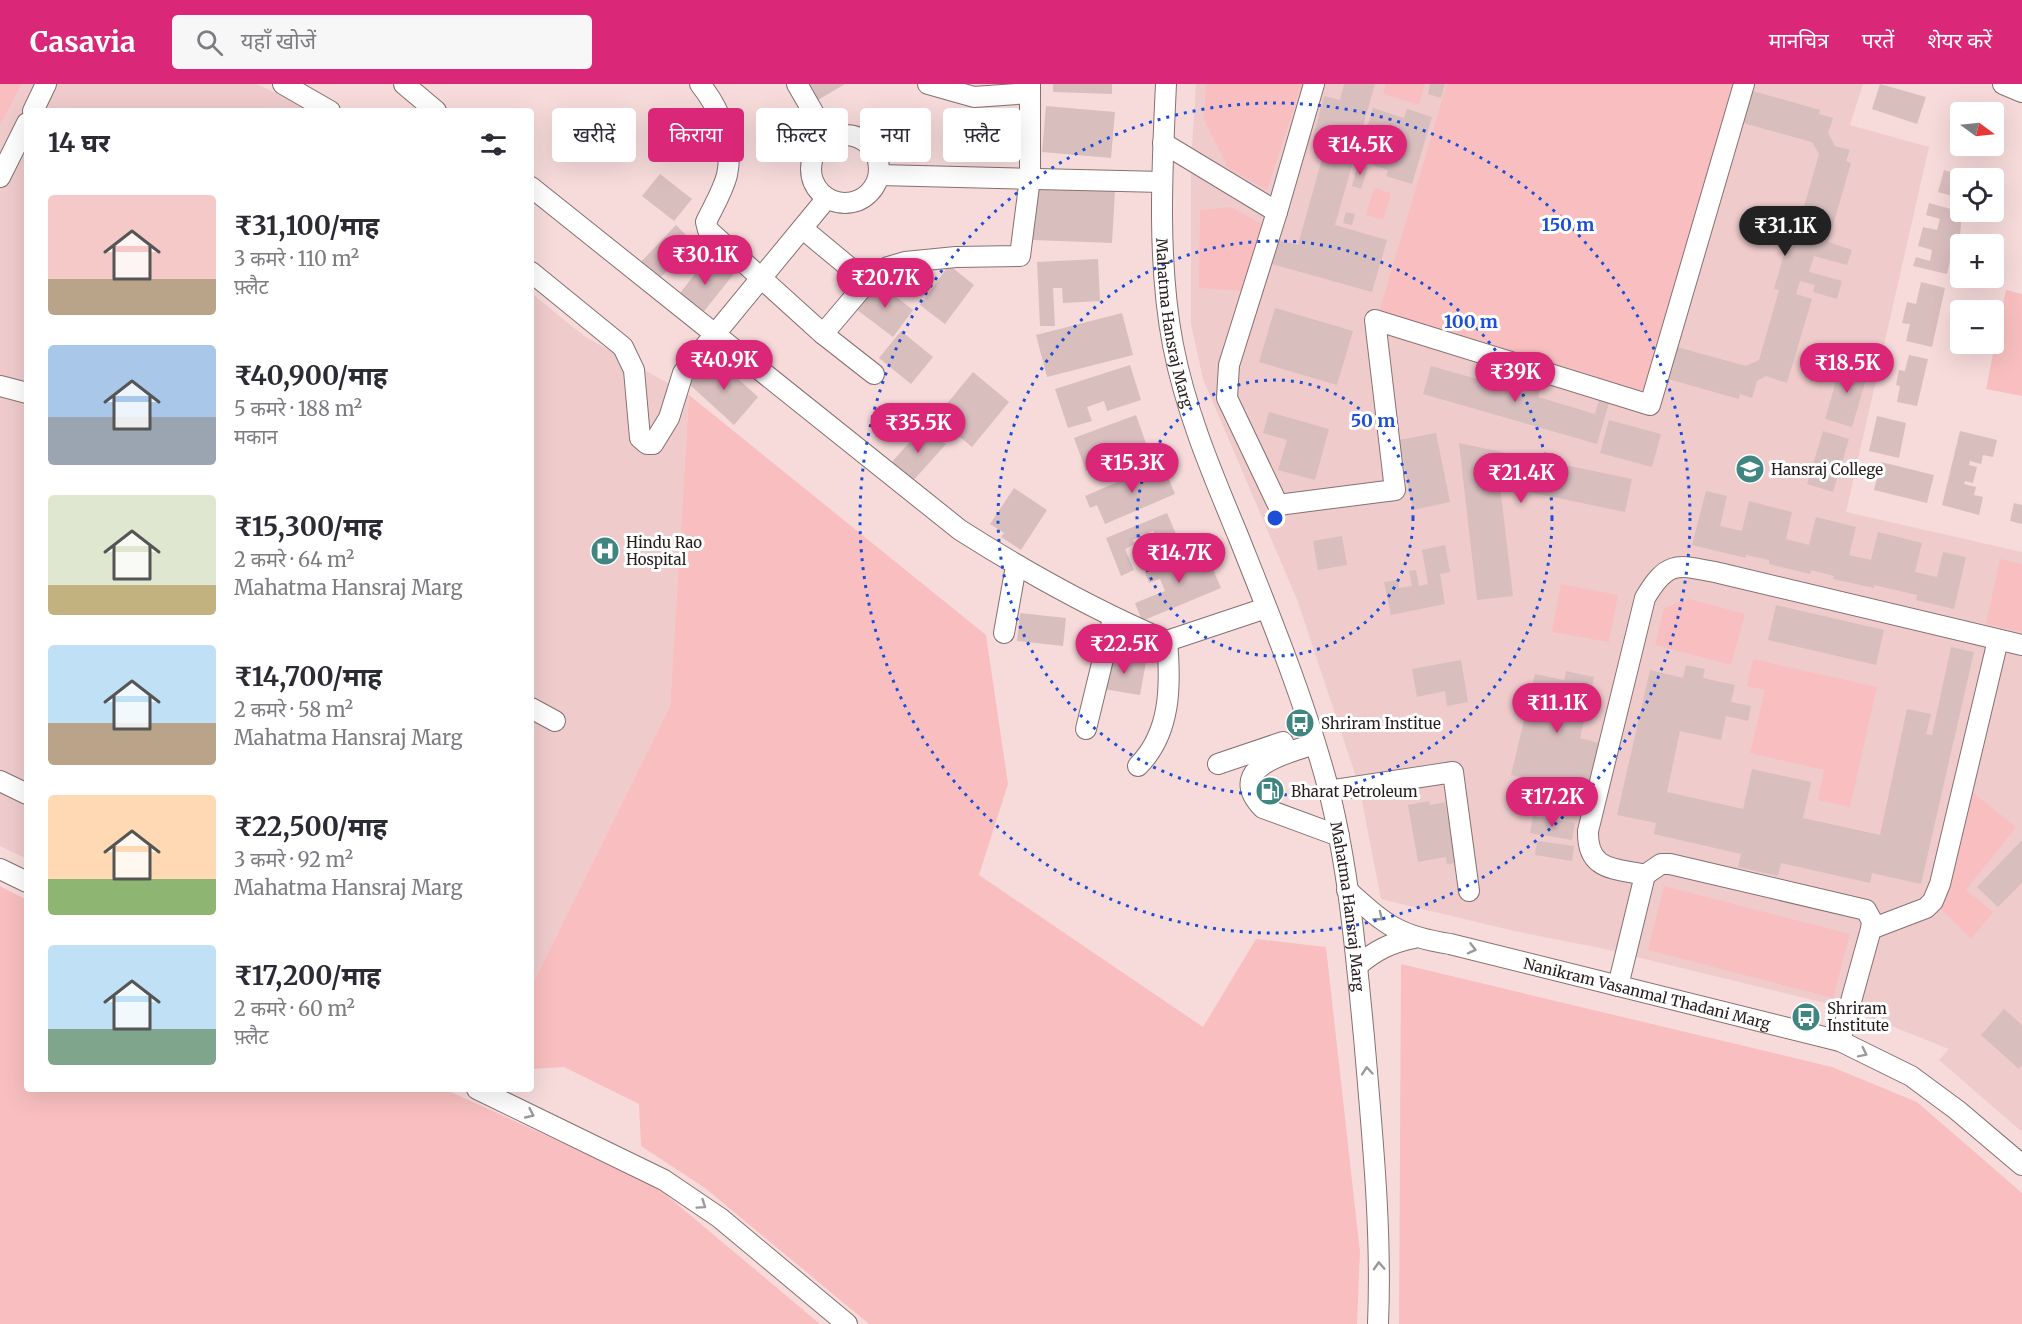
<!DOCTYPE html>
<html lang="hi">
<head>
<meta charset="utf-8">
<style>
	body { margin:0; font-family:Merriweather,"Noto Sans Devanagari",serif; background:#f7f7f7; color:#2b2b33; height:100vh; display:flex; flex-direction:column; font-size:22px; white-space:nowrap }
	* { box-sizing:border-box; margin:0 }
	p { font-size:20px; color:#7c7c81 }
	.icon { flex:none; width:33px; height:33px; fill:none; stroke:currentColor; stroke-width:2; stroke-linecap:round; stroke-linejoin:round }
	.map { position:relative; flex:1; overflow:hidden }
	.panel { position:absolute; left:24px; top:24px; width:510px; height:984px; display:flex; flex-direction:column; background:#fff; border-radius:6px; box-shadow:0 6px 24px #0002 }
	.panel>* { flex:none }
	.banner { position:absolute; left:552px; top:24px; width:570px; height:54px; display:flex; gap:12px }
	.needle { width:39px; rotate:105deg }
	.fabs { position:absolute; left:1950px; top:18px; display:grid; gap:12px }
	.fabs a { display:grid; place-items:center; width:54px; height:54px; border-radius:6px; background:#fff; box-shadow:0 6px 24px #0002; font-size:30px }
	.price { position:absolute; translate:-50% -51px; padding:0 14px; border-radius:21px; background:#db2777; color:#fff; font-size:20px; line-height:39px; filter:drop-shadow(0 2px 3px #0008) }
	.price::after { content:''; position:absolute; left:50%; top:36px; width:18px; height:14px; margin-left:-9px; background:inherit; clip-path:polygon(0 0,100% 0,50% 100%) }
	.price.selected { background:#222; color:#fff }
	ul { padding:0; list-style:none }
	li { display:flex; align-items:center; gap:18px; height:150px; padding:0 24px }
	li span { display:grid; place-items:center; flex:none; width:168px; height:120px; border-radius:6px; color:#555 }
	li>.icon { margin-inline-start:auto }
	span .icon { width:72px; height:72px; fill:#fffc; stroke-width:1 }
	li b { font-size:26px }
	h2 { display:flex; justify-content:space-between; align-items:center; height:72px; padding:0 24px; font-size:26px }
	.chip { padding:0 21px; border-radius:6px; background:#fff; box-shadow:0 6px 24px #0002; font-size:21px; line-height:54px }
	.chip.selected { background:#db2777; color:#fff }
	header { display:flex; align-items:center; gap:36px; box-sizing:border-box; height:84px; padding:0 30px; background:#db2777; color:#fff }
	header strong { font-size:28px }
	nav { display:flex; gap:33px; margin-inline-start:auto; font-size:21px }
	.search { width:420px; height:54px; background:#f7f7f7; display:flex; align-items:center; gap:15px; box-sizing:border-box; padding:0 21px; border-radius:6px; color:#7c7c81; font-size:22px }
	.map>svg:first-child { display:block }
</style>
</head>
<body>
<header>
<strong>Casavia</strong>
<div class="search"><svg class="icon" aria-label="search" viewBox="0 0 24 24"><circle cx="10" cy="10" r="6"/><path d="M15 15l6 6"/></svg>यहाँ खोजें</div>
<nav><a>मानचित्र</a><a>परतें</a><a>शेयर करें</a></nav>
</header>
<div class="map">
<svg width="2022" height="1240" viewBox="0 0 2022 1240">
	<rect width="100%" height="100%" fill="#f7dbdb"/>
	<g fill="#efcbcc">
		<path d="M22 0H256L296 18 307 27H27V775L0 762V42Z"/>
		<path d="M1196 0H1863L1850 41 1929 63 1846 428 2022 468V1048L1939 976 1949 965 1849 925 1600 864 1514 847 1381 815 1359 702 1298 518 1203 295 1191 240V78Z"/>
		<path d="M531 209 584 252 689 311 670 622 531 903Z"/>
	</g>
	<g fill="#f9bfc0">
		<path d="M0 0H22L0 42Z"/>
		<path d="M1206 0H1302L1267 106 1228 84 1204 36Z"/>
		<path d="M1386 0H1425L1419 21 1383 10Z"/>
		<path d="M1447 0H1736L1644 307 1379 228Z"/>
		<path d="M1374 104 1391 109 1383 136 1366 131Z"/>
		<path d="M1231 123 1262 140 1242 207 1199 204 1200 126Z"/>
		<path d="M2006 206 2022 210V312L1986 305Z"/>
		<path d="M689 311 986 551 1008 700 979 791 1203 943 1256 855 1326 863 1360 1168 1357 1240H869L705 1104 641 1062 639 1020 564 983 531 985V903L670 622Z"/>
		<path d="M2000 475 2022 480V548L1986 540Z"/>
		<path d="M1561 500 1618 511 1609 558 1552 548Z"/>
		<path d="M1689 515 1745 530 1731 581 1655 561 1664 524Z"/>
		<path d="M1753 575 1877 603 1850 723 1818 716 1824 686 1750 669 1765 606 1747 602Z"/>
		<path d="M1971 707 2016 743 1966 806 1993 828 1971 855 1939 823Z"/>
		<path d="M0 802 27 816V1005H444L652 1099 820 1240H0Z"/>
		<path d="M1664 802 1850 850 1833 914 1648 866Z"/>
		<path d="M1401 880 1832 983 1917 1018 2022 1109V1240H1399Z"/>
	</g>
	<g fill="#d9bebe">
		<path d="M809 0H845L818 16Z"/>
		<path d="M1053 0H1112V10L1053 8Z"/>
		<path d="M1344 0H1375L1335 141 1387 156 1372 208 1268 179 1275 155 1298 161 1327 57 1313 53 1324 12 1340 16Z"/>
		<path d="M1430 0H1445L1441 14 1428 10Z"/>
		<path d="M1880 0 1926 13 1917 40 1872 25Z"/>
		<path d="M1753 7 1820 26 1819 30 1833 34 1828 49 1835 62 1850 66 1846 77 1851 79 1828 158 1852 166 1847 181 1814 172 1809 188 1842 197 1837 215 1813 208 1815 201 1800 197 1796 210 1812 215 1787 299 1766 292 1757 297 1752 314 1740 310 1739 315 1668 295 1677 263 1746 282 1759 276 1779 206 1774 205 1793 139 1799 140 1819 70 1812 58 1743 39Z"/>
		<path d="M1046 22 1115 28 1111 74 1042 68Z"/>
		<path d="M1373 24 1404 34 1407 25 1432 33 1412 100 1386 92 1388 86 1357 76Z"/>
		<path d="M1358 80 1368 83 1361 105 1352 102Z"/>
		<path d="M1944 86 1971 94H1960V114L1938 108Z"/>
		<path d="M660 90 692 115 674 137 642 112Z"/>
		<path d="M1036 104 1115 107 1112 159 1033 156Z"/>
		<path d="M1929 119 1962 128 1960 152 1956 151 1947 190 1913 182 1916 173 1930 177 1932 166 1918 162 1923 143 1937 146 1940 135 1926 131Z"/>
		<path d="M1346 128 1355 130 1352 141 1343 139Z"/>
		<path d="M676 141 694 159 657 197 639 180Z"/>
		<path d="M709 172 733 191 701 231 677 213Z"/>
		<path d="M1098 175 1100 217 1063 219 1062 204H1053L1055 242H1040L1037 178Z"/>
		<path d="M949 181 974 201 945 240 920 221Z"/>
		<path d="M877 198 913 226 893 253 856 225Z"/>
		<path d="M1921 198 1945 204 1932 263 1906 257 1910 240 1902 239 1907 218 1916 220Z"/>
		<path d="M1275 224 1353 247 1337 301 1259 278Z"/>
		<path d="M1122 229 1133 271 1047 293 1036 251Z"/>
		<path d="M901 247 933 273 911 300 879 274Z"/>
		<path d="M1909 271 1928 275 1917 322 1897 318 1900 302 1896 301 1899 286 1905 287Z"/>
		<path d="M714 273 758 313 734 341 689 300Z"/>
		<path d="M1842 277 1869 285 1852 343 1825 335Z"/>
		<path d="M1130 281 1141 316 1107 327 1104 317 1087 323 1092 337 1068 344 1055 305Z"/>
		<path d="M1431 282 1481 296 1484 286 1541 303 1538 313 1595 330 1599 316 1609 319 1597 360 1423 310Z"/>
		<path d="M973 288 1009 318 972 363 936 333Z"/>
		<path d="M1269 328 1329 345 1315 396 1278 386 1287 356 1263 349Z"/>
		<path d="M1136 331 1148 365 1086 387 1074 354Z"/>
		<path d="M1877 332 1906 339 1899 374 1869 367Z"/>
		<path d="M1609 336 1661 350 1652 383 1600 369Z"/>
		<path d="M925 341 946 360 911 399 890 380Z"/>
		<path d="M1823 347 1849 355 1833 408 1807 400Z"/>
		<path d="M1960 347 1997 356 1993 373 1983 371 1981 380 1970 377 1969 381 1977 383 1973 399 1965 397 1964 400 1976 403 1974 411 1983 413 1979 431 1942 421Z"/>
		<path d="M1436 349 1450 418 1413 426 1399 356Z"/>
		<path d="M1459 359 1632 395 1625 428 1500 402 1513 512 1477 516Z"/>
		<path d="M1881 378 1934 391 1927 419 1874 406Z"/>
		<path d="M1162 379 1175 410 1105 440 1097 421 1090 424 1085 412Z"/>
		<path d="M1014 404 1047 426 1021 466 1001 453 1004 449 990 440Z"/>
		<path d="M1706 407 1727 412 1720 442 1742 447 1749 417 1792 428 1786 455 1809 461 1816 433 1856 443 1849 471 1871 476 1878 448 1922 459 1915 488 1937 493 1943 468 1966 473 1954 525 1916 516 1917 511 1874 501V504L1833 495 1834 492 1811 486 1810 490 1769 480V476L1746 471V474L1692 461Z"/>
		<path d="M2014 419 2022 421V440L2010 437Z"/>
		<path d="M1167 429 1176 450 1170 453 1175 463 1155 472 1152 463 1159 460 1153 447 1133 456 1135 460 1125 465 1134 486 1121 492 1106 454Z"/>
		<path d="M1342 452 1347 481 1318 486 1313 457Z"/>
		<path d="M1445 461 1450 488 1440 490 1445 520 1391 531 1384 498 1398 496 1399 504 1412 502 1409 487 1416 486 1419 502 1428 500 1422 466Z"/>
		<path d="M1204 464 1221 504 1142 537 1135 519 1165 507 1160 495 1149 499 1145 488Z"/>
		<path d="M1776 521 1884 546 1876 581 1768 556Z"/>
		<path d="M1020 529 1066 534 1063 562 1017 557Z"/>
		<path d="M1951 563 1974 568 1921 800 1872 789 1870 799 1781 779 1778 792 1738 783 1741 770 1654 750 1656 739 1617 731 1650 586 1683 594 1686 581 1705 585 1703 594 1735 601 1731 618 1751 622 1748 637 1726 632 1721 656 1680 647 1667 708 1743 725 1752 685 1811 698 1803 734 1880 751 1907 625 1931 630 1926 650 1932 651Z"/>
		<path d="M1109 571 1146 578 1140 611 1103 605Z"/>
		<path d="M1461 576 1468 618 1447 622 1445 607 1417 613 1412 585Z"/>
		<path d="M1566 587 1594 593 1580 654 1599 659 1587 709 1511 691 1535 590 1564 596Z"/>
		<path d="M1429 717 1430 721 1445 718 1456 779 1447 780 1446 773 1418 778 1408 721Z"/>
		<path d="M1533 732 1575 739 1572 756 1530 749Z"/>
		<path d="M2022 756V799L1998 823 1977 803Z"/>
		<path d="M1537 757 1574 762 1572 777 1535 771Z"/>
		<path d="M2004 925 2022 941V981L2019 985 1981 951Z"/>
	</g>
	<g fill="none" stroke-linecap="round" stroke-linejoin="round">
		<g stroke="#887070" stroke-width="22">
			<g id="minor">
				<path d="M283 0 330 27"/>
				<path d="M404 0 436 27"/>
				<path d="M700 0C720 25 734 58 727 91 723 107 713 123 706 138L708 146 823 250"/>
				<path d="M797 0 828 54"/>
				<path d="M928 0 974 13 1030 9V0"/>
				<path id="s1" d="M1166 0C1162 85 1157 178 1173 261 1186 329 1213 391 1239 454 1272 537 1306 620 1329 707 1349 787 1356 871 1364 953 1372 1048 1382 1145 1378 1240"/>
				<path d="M1314 0 1277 128 1229 281 1227 314 1278 421 1395 406 1375 236 1650 321 1744 0"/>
				<path d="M2003 0 2022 8"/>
				<path d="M33 27 46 0"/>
				<circle cx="845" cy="85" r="34"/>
				<path d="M1163 59 1277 128"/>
				<path d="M879 91 1162 98"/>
				<path d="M0 93 27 39"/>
				<path d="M531 103 960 446C1026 488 1094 526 1167 557 1171 601 1171 649 1138 682"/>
				<path d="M803 145 867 198"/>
				<path d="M531 188 623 263 634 286 640 354 647 360H653L669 334 683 289 827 114"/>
				<path d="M874 290 823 250 873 191 888 183 905 178 956 173 1020 172 1030 94V9"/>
				<path d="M0 302 27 309"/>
				<path d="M1004 549 1016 482"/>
				<path d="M1167 557 1266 524"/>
				<path d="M531 624 555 637"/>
				<path d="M1086 645 1113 534"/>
				<path d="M1315 660C1286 669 1224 684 1263 724L1339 752"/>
				<path d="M1218 680 1283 658"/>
				<path d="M0 697 27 710"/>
				<path d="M1328 707 1453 688 1469 807"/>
				<path d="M0 785 27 798"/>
				<path d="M1645 791C1614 784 1587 787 1588 747L1645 514C1668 475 1678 481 1719 489L2022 561"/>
				<path id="s2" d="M1347 806C1386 841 1398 852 1450 860L1840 957 1911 992 1957 1026 2022 1081"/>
				<path d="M1871 845 1926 824 1933 817 1940 800 1998 556"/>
				<path d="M1357 882C1376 866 1390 859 1414 854"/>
				<path d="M1618 902 1645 791 1661 780H1670L1866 826 1872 837 1871 845 1840 957"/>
				<path d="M477 1005 664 1096 720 1134 847 1240"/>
			</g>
		</g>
		<use href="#minor" stroke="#fff" stroke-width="20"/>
	</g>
	<defs><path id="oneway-chevron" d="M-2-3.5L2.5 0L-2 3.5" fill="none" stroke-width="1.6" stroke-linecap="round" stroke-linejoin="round" transform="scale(1.5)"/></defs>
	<g stroke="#9e9999">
		<use href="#oneway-chevron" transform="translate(1379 833) rotate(38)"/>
		<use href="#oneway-chevron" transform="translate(1472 865) rotate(14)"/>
		<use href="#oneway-chevron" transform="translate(1863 969) rotate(26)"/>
		<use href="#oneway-chevron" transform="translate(1367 987) rotate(-95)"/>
		<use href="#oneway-chevron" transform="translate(530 1030) rotate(25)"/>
		<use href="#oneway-chevron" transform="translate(702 1121) rotate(34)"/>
		<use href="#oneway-chevron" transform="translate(1379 1182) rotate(-93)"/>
	</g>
	<g fill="none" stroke="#1d4ed8" stroke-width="3" stroke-dasharray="3 6">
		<circle cx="1275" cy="434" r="138"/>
		<circle cx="1275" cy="434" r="277"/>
		<circle cx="1275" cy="434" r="415"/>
	</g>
	<defs>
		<g id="university-disc" transform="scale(1.5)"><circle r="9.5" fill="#3f8681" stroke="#fff"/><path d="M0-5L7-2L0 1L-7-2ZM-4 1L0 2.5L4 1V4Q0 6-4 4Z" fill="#fff"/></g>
		<g id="hospital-disc" transform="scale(1.5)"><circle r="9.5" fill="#3f8681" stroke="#fff"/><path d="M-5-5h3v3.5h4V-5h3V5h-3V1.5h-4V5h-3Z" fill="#fff"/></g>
		<g id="bus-disc" transform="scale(1.5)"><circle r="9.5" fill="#3f8681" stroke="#fff"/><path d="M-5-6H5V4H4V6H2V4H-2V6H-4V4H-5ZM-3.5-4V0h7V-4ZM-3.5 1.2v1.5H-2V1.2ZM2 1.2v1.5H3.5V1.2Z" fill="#fff"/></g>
		<g id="fuel-disc" transform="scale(1.5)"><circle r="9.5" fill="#3f8681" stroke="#fff"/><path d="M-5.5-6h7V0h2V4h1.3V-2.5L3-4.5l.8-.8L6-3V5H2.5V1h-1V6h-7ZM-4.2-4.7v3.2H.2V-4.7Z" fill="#fff"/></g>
	</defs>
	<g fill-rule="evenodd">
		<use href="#university-disc" x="1750" y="385"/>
		<use href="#hospital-disc" x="605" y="467"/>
		<use href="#bus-disc" x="1300" y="639"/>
		<use href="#fuel-disc" x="1270" y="707"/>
		<use href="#bus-disc" x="1806" y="933"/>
	</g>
	<g text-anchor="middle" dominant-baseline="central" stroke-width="6" stroke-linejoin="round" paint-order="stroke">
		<g font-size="15" fill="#271d1d" stroke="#fff">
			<text stroke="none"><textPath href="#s1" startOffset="240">Mahatma Hansraj Marg</textPath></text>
			<text stroke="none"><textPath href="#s1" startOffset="852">Mahatma Hansraj Marg</textPath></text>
			<text stroke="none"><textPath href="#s2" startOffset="322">Nanikram Vasanmal Thadani Marg</textPath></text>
		</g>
		<g font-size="15" fill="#271d1d" stroke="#fff" text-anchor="start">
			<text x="1771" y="385">Hansraj College</text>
			<text x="626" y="458">Hindu Rao<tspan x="626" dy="17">Hospital</tspan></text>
			<text x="1321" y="639">Shriram Institue</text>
			<text x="1291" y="707">Bharat Petroleum</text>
			<text x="1827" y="924">Shriram<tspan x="1827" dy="17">Institute</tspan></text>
		</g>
	</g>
	<circle cx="1275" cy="434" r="9" fill="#1d4ed8" stroke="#fff" stroke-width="3"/>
	<g font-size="18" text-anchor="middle" font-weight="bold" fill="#1d4ed8" stroke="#fff" stroke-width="6" stroke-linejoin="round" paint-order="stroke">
		<text x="1568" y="147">150 m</text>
		<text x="1471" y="244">100 m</text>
		<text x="1373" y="343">50 m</text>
	</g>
</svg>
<div class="fabs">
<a><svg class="needle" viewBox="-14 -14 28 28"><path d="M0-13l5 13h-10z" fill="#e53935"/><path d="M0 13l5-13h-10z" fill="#7c7c81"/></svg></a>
<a><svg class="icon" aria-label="locate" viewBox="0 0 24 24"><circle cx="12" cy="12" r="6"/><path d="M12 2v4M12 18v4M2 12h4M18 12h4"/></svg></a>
<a>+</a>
<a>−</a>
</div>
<b class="price" style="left:1360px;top:92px">₹14.5K</b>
<b class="price selected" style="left:1785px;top:173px">₹31.1K</b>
<b class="price" style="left:705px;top:202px">₹30.1K</b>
<b class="price" style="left:885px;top:225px">₹20.7K</b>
<b class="price" style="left:724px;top:307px">₹40.9K</b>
<b class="price" style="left:1847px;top:310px">₹18.5K</b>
<b class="price" style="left:1515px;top:319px">₹39K</b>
<b class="price" style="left:918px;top:370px">₹35.5K</b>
<b class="price" style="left:1132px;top:410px">₹15.3K</b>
<b class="price" style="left:1521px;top:420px">₹21.4K</b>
<b class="price" style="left:1179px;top:500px">₹14.7K</b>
<b class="price" style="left:1124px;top:591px">₹22.5K</b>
<b class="price" style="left:1557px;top:650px">₹11.1K</b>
<b class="price" style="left:1552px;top:744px">₹17.2K</b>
<div class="banner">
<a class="chip">खरीदें</a>
<a class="chip selected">किराया</a>
<a class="chip">फ़िल्टर</a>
<a class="chip">नया</a>
<a class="chip">फ़्लैट</a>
</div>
<section class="panel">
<h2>14 घर<svg class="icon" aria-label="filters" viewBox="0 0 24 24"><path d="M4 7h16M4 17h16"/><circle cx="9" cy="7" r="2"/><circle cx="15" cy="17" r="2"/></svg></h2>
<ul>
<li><span style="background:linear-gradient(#f6c9c9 70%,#b9a48a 0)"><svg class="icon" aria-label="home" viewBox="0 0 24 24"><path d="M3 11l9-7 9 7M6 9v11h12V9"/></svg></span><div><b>₹31,100/माह</b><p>3 कमरे · 110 m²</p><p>फ़्लैट</p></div></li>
<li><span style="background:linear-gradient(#a9c7e8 60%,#9aa5b1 0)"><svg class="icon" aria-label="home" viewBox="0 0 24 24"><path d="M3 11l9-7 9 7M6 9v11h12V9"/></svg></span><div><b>₹40,900/माह</b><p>5 कमरे · 188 m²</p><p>मकान</p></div></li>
<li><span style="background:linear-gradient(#dfe7d0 75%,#c2b280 0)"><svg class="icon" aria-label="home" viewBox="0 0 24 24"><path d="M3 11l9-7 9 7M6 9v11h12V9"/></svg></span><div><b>₹15,300/माह</b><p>2 कमरे · 64 m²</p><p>Mahatma Hansraj Marg</p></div></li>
<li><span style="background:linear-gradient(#bfe0f5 65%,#b9a48a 0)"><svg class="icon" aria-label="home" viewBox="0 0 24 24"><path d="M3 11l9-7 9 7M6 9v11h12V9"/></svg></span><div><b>₹14,700/माह</b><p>2 कमरे · 58 m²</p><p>Mahatma Hansraj Marg</p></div></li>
<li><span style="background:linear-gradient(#ffd9b3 70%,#8fb573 0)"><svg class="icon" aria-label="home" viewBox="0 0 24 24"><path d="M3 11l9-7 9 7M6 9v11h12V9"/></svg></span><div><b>₹22,500/माह</b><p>3 कमरे · 92 m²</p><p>Mahatma Hansraj Marg</p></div></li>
<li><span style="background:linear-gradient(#bfe0f5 70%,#7fa58c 0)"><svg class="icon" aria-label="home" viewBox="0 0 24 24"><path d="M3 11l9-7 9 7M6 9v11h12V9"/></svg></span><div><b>₹17,200/माह</b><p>2 कमरे · 60 m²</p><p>फ़्लैट</p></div></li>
</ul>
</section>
</div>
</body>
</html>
